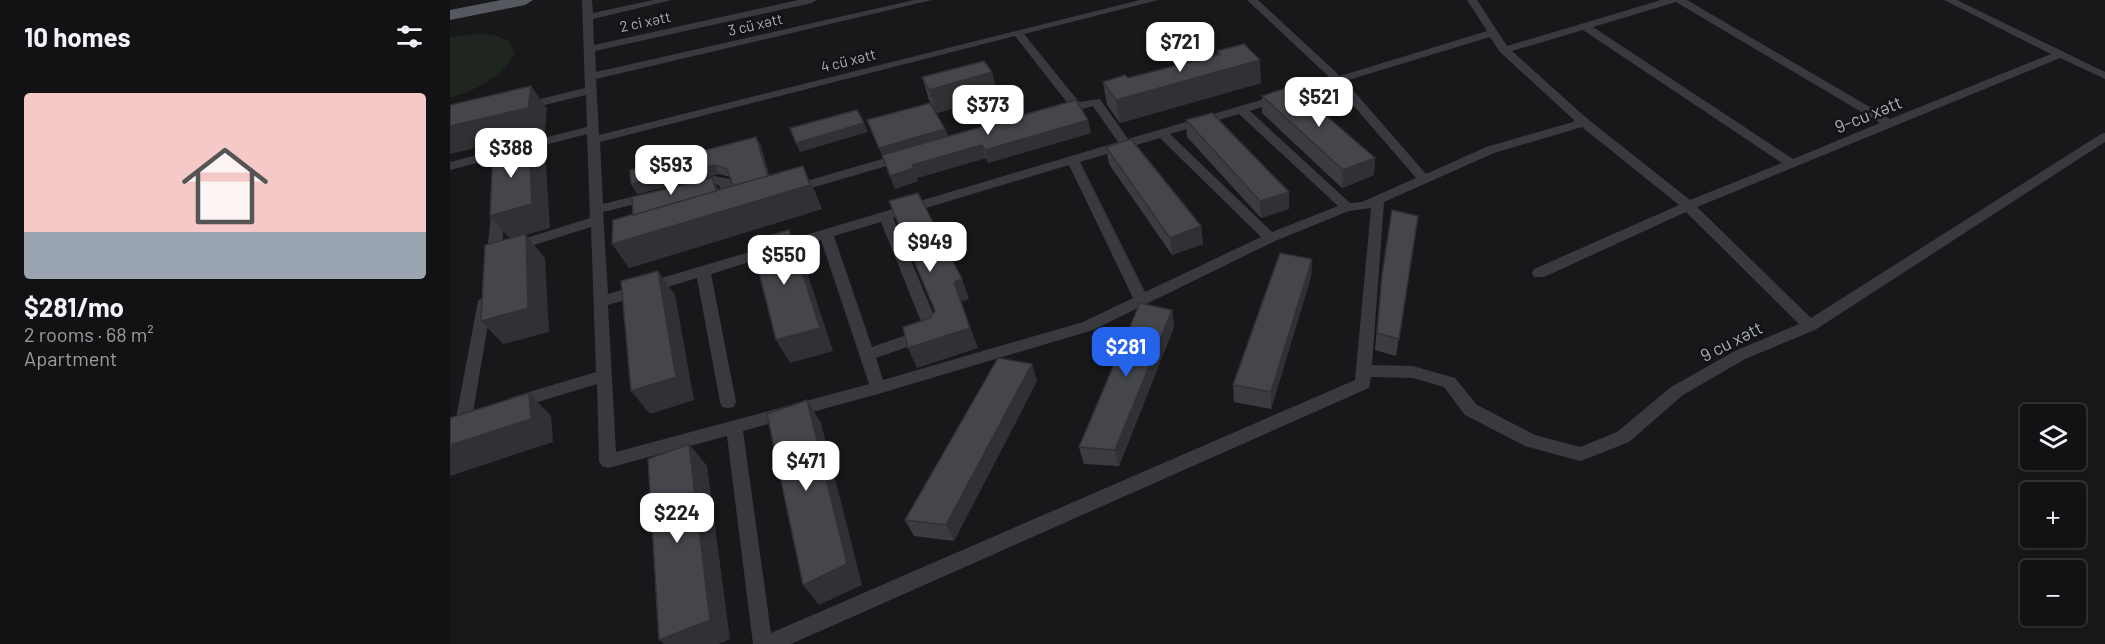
<!DOCTYPE html>
<html lang="en">
<head>
<meta charset="utf-8">
<style>
	body { margin:0; font-family:Barlow,sans-serif; background:#1f2022; color:#f1f3f6; height:100vh; display:flex; flex-direction:column; font-size:22px; white-space:nowrap }
	* { box-sizing:border-box; margin:0 }
	p { font-size:20px; color:#9c9ea0 }
	.icon { flex:none; width:33px; height:33px; fill:none; stroke:currentColor; stroke-width:2; stroke-linecap:round; stroke-linejoin:round }
	.map { position:relative; flex:1; overflow:hidden }
	.side { display:flex; flex-direction:column; background:#121214; width:450px }
	.side>* { flex:none }
	.tools { position:absolute; left:1570px; top:404px; display:grid; gap:12px }
	.tools a { display:grid; place-items:center; width:66px; height:66px; border-radius:6px; background:#121214; box-shadow:0 3px 9px #0003,0 0 0 2px #313234; font-size:30px }
	.price { position:absolute; translate:-50% -51px; padding:0 14px; border-radius:12px; background:#fff; color:#222; font-size:20px; line-height:39px; filter:drop-shadow(0 2px 3px #0008) }
	.price::after { content:''; position:absolute; left:50%; top:36px; width:18px; height:14px; margin-left:-9px; background:inherit; clip-path:polygon(0 0,100% 0,50% 100%) }
	.price.current { background:#2563eb; color:#fff }
	ul { padding:0; list-style:none }
	li { display:grid; align-content:center; gap:12px; height:318px; padding:0 24px }
	li span { display:grid; place-items:center; height:186px; border-radius:6px; color:#555 }
	li>.icon { margin-inline-start:auto }
	span .icon { width:108px; height:108px; fill:#fffc; stroke-width:1 }
	li b { font-size:26px }
	h2 { display:flex; justify-content:space-between; align-items:center; height:72px; padding:0 24px; font-size:26px }
	main { display:flex; flex:1; min-height:0 }
	.map>svg:first-child { display:block }
</style>
</head>
<body>
<main>
<section class="side">
<h2>10 homes<svg class="icon" aria-label="filters" viewBox="0 0 24 24"><path d="M4 7h16M4 17h16"/><circle cx="9" cy="7" r="2"/><circle cx="15" cy="17" r="2"/></svg></h2>
<ul>
<li><span style="background:linear-gradient(#f6c9c9 75%,#9aa5b1 0)"><svg class="icon" aria-label="home" viewBox="0 0 24 24"><path d="M3 11l9-7 9 7M6 9v11h12V9"/></svg></span><div><b>$281/mo</b><p>2 rooms · 68 m²</p><p>Apartment</p></div></li>
</ul>
</section>
<div class="map">
<svg width="1655" height="644" viewBox="0 0 1655 644">
	<rect width="100%" height="100%" fill="#18181b"/>
	<path fill="#1e261f" d="M27 34 45 35 60 42 65 54C48 79 29 89 0 98V37Z"/>
	<g fill="none" stroke-linecap="round" stroke-linejoin="round">
		<g fill="#393a40" fill-rule="evenodd">
			<path d="M132 0H142L143 13 203 0H222L143 19 144 45 348 0H367L362 3 145 51 146 72 464 0H482L146 79 149 135 690 0H708L574 34 629 102 650 99 678 139 852 88H860V92L800 111 900 203 912 202 966 178 878 76 797 0H808L890 76 1037 31 1017 0H1027L1057 46 1211 0H1237L1440 119 1601 54 1494 0H1507L1655 72V79L1610 58 1247 207 1361 318 1651 134 1655 133V142L1365 330 1295 359 1233 395 1179 442 1136 459 1130 461 1075 446 1015 415 994 387 963 378 921 377 919 388 341 644H303L277 436 158 468 152 466 149 461 147 384 65 409 59 408 57 403 59 398 146 372 141 227 62 252 55 247 57 244 140 218 137 134 0 170V162L137 127 136 95 74 110 68 106 70 104 135 88ZM1226 2 1430 123 1343 159 1143 27ZM1133 30 1332 163 1240 200 1134 116 1062 51ZM565 36 619 105 608 109V113L612 115 643 106 668 142 158 294 153 212 206 199 208 196 201 192 153 204 150 142ZM1040 37 1050 52 1124 120 1123 122 1036 147 976 174 895 81ZM789 114 888 206 822 232 720 134ZM1132 127 1229 205 1084 269 1082 273 1084 277H1094L1236 212 1349 324 1285 351 1221 387 1167 432 1130 447 1085 435 1027 405 1005 378 963 366 922 365 934 202 1044 153ZM710 138 811 237 695 292 630 162ZM619 165 683 298 633 322 433 380 426 358 488 336 491 332 443 218ZM921 208 905 380 321 633 293 431 428 394 643 330 825 241 899 211ZM431 222 474 329 422 347 384 236ZM371 240 419 384 166 452 158 305 247 278 270 402 272 407 278 408 284 407 286 402 261 274Z"/>
			<path d="M453 153 459 157 457 160 344 193 338 189 339 186Z"/>
			<path d="M264 176 280 179 289 207 287 210H277L269 185 264 184 245 189 239 185 240 182Z"/>
			<path d="M49 202 56 206 50 262 43 267 36 262 42 206Z"/>
			<path d="M35 296 42 301 22 418 20 423 14 425 8 423 6 418 28 301Z"/>
		</g>
		<path fill="#55585f" fill-rule="evenodd" d="M51 0H83L75 5 0 20V10Z"/>
	</g>
	<g fill="#3a3c40">
		<path d="M767 51 811 83 670 123 657 105 653 82 678 78 767 54Z"/>
		<path d="M472 77 548 95 487 113 479 100Z"/>
		<path d="M812 96 925 158 924 175 892 188 812 113Z"/>
		<path d="M417 120 495 129 498 136 641 133 538 163 536 158 467 178 468 181 445 189 432 155Z"/>
		<path d="M736 120 839 209 811 218 737 137Z"/>
		<path d="M306 137 311 146 319 176 364 190 372 209 179 268 183 215 262 178 268 190 283 186 280 177 269 174 187 194Z"/>
		<path d="M656 147 751 226 753 244 722 255 659 164Z"/>
		<path d="M968 216 946 356 925 350 932 275Z"/>
		<path d="M862 259 861 277 821 409 784 402 783 385Z"/>
		<path d="M722 310 724 327 669 466 634 464 629 447Z"/>
		<path d="M587 381 504 541 464 536 455 520Z"/>
	</g>
	<g fill="#303134">
		<path d="M810 60 811 83 670 123 666 100Z"/>
		<path d="M542 72 548 95 487 113 479 90Z"/>
		<path d="M81 86 97 109 95 131 0 154V126Z"/>
		<path d="M638 120 641 133 538 163 535 150Z"/>
		<path d="M414 123 418 132 350 152 346 143Z"/>
		<path d="M495 129 498 138 433 157 429 148Z"/>
		<path d="M306 137 311 146 323 188 318 179Z"/>
		<path d="M79 141 96 164 100 228 76 235 95 258 99 332 53 344 31 321 60 239 40 216Z"/>
		<path d="M532 145 536 158 467 178 468 181 445 189 440 176 462 165Z"/>
		<path d="M925 158 924 175 892 188 893 170Z"/>
		<path d="M264 165 269 174 187 194 181 184Z"/>
		<path d="M353 166 364 190 372 209 179 268 162 244Z"/>
		<path d="M262 178 267 187 272 203 184 218Z"/>
		<path d="M839 192V209L811 218 810 201Z"/>
		<path d="M751 226 753 244 722 255 720 238Z"/>
		<path d="M339 230 351 254 383 351 340 363 326 340Z"/>
		<path d="M862 259 861 277 821 409V392Z"/>
		<path d="M208 271 225 295 244 400 200 414 181 391Z"/>
		<path d="M512 279 519 299 511 302 528 348 467 368 458 348 520 328 504 282Z"/>
		<path d="M722 310 724 327 669 466 665 450Z"/>
		<path d="M582 364 587 381 504 541 496 525Z"/>
		<path d="M79 393 101 416 103 442 0 476V445Z"/>
		<path d="M357 400 371 423 412 585 369 605 353 585Z"/>
		<path d="M239 444 257 466 280 639 269 644H214L209 640Z"/>
	</g>
	<g fill="#44464b" stroke="#303134" stroke-width="1.5">
		<path d="M794 44 810 60 666 100 653 82 675 75 678 78 770 54 767 51Z"/>
		<path d="M534 61 542 72 479 90 472 77Z"/>
		<path d="M81 86 78 108 0 126V105Z"/>
		<path d="M842 86 925 158 893 170 812 96Z"/>
		<path d="M626 100 638 120 535 150 532 145 462 165 464 168 440 176 432 155Z"/>
		<path d="M480 103 495 129 429 148 417 120Z"/>
		<path d="M407 110 414 123 346 143 340 128Z"/>
		<path d="M762 113 839 192 810 201 736 120Z"/>
		<path d="M306 137 318 176 283 186 277 169 264 165 181 184 180 170Z"/>
		<path d="M681 139 751 226 720 238 656 147Z"/>
		<path d="M79 141 82 204 40 216 43 150Z"/>
		<path d="M353 166 360 185 162 244 163 220Z"/>
		<path d="M262 178 266 191 183 215 182 197Z"/>
		<path d="M468 193 512 279 504 282 520 328 458 348 453 327 480 318 485 311 439 201Z"/>
		<path d="M942 210 968 216 949 339 927 333 932 275Z"/>
		<path d="M339 230 370 328 326 340 301 241Z"/>
		<path d="M76 234 78 308 31 321 35 245Z"/>
		<path d="M830 253 862 259 821 392 783 385Z"/>
		<path d="M208 271 226 377 181 391 171 281Z"/>
		<path d="M690 303 722 310 665 450 629 447Z"/>
		<path d="M548 358 582 364 496 525 455 520Z"/>
		<path d="M79 393 81 419 0 445V418Z"/>
		<path d="M357 400 397 564 353 585 317 414Z"/>
		<path d="M239 444 260 620 209 640 198 459Z"/>
	</g>
	<g text-anchor="middle" dominant-baseline="central" stroke-width="5" stroke-linejoin="round" paint-order="stroke">
		<g font-size="15" fill="#aab0ba" stroke="#131316">
			<text transform="translate(195 21) rotate(-12)">2 ci xətt</text>
			<text transform="translate(305 24) rotate(-13)">3 cü xətt</text>
			<text transform="translate(398 60) rotate(-14)">4 cü xətt</text>
		</g>
		<g font-size="18" fill="#aab0ba" stroke="#131316">
			<text transform="translate(1418 114) rotate(-22)">9-cu xətt</text>
			<text transform="translate(1281 341) rotate(-27)">9 cu xətt</text>
		</g>
	</g>
</svg>
<div class="tools">
<a><svg class="icon" aria-label="layers" viewBox="0 0 24 24"><path d="M12 4l9 5-9 5-9-5zM3 14l9 5 9-5"/></svg></a>
<a>+</a>
<a>−</a>
</div>
<b class="price" style="left:730px;top:73px">$721</b>
<b class="price" style="left:869px;top:128px">$521</b>
<b class="price" style="left:538px;top:136px">$373</b>
<b class="price" style="left:61px;top:179px">$388</b>
<b class="price" style="left:221px;top:196px">$593</b>
<b class="price" style="left:480px;top:273px">$949</b>
<b class="price" style="left:334px;top:286px">$550</b>
<b class="price current" style="left:676px;top:378px">$281</b>
<b class="price" style="left:356px;top:492px">$471</b>
<b class="price" style="left:227px;top:544px">$224</b>
</div>
</main>
</body>
</html>
